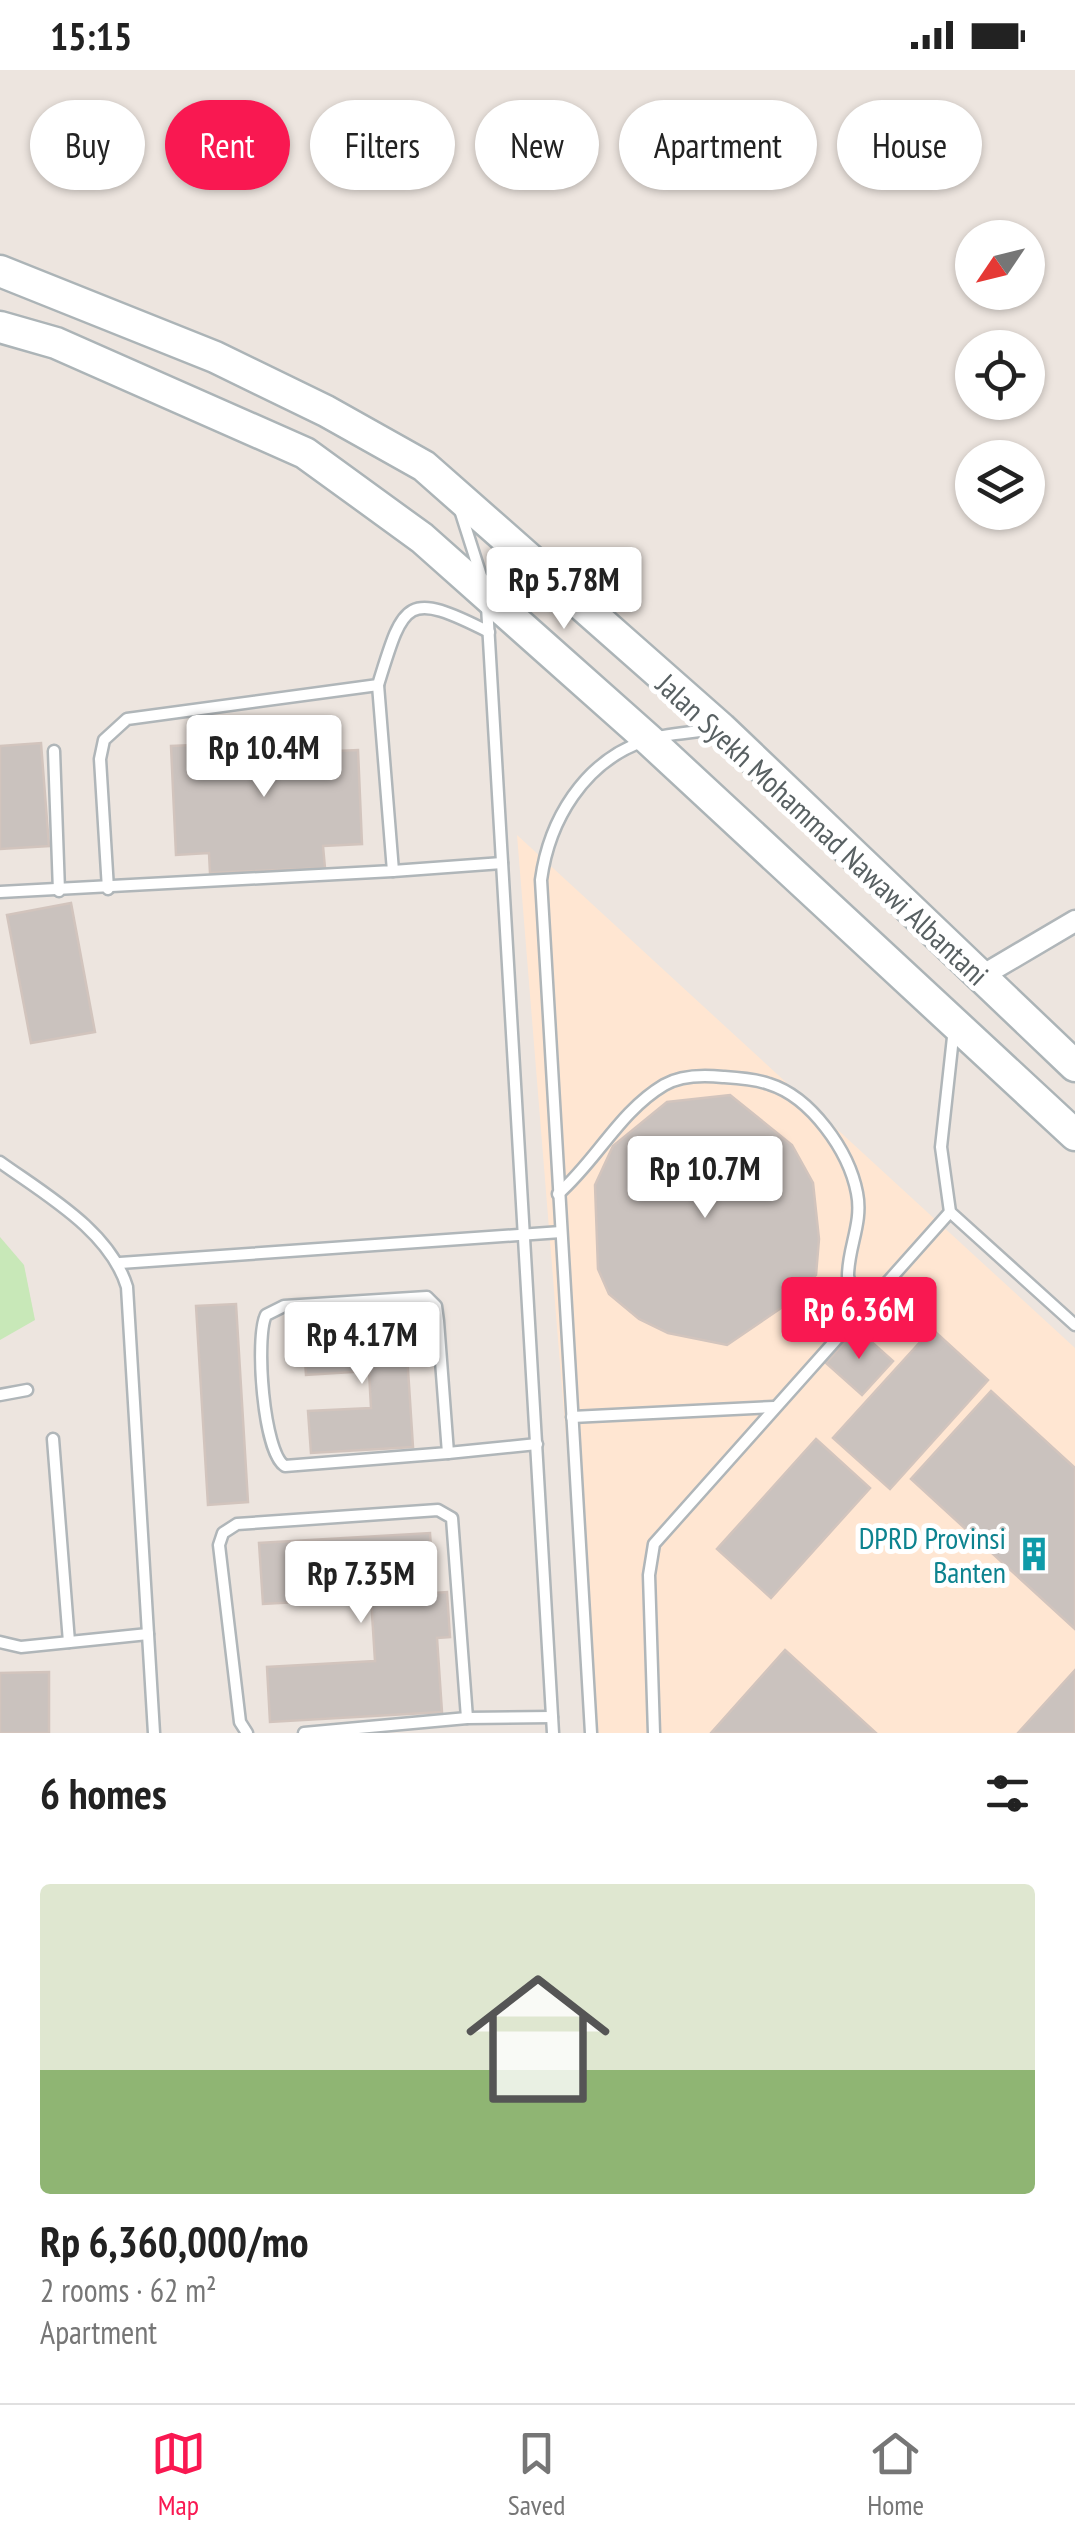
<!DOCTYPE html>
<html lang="en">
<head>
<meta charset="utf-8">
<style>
	body { margin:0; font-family:"PT Sans Narrow",sans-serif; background:#f2f2f2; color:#222; height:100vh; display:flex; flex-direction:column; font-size:38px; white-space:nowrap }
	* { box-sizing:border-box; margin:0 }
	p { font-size:32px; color:#767676 }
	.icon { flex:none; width:55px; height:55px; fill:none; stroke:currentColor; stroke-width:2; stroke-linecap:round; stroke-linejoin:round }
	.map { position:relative; height:1663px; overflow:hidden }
	.panel { display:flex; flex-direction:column; background:#fff; flex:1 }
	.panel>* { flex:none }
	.hud { position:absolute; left:30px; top:30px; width:1015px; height:90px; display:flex; gap:20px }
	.needle { width:65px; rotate:235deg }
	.buttons { position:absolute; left:955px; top:150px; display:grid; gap:20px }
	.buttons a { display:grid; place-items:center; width:90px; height:90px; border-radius:50%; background:#fff; box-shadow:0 2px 8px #0004; font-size:50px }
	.price { position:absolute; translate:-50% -85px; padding:0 22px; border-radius:10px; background:#fff; color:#222; font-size:32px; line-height:65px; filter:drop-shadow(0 2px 5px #0008) }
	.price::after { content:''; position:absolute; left:50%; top:60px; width:30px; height:22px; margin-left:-15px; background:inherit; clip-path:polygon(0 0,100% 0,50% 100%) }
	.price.current { background:#f91851; color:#fff }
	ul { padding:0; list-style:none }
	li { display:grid; align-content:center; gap:20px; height:530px; padding:0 40px }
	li+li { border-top:2px solid #e0e0e0 }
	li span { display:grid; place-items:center; height:310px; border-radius:10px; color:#555 }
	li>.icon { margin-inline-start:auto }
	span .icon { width:180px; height:180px; fill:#fffc; stroke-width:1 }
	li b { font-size:42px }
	h2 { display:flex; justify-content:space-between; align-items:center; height:120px; padding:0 40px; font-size:42px }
	.tag { padding:0 35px; border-radius:45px; background:#fff; box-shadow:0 2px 8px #0004; font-size:35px; line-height:90px }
	.tag.current { background:#f91851; color:#fff }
	.status { display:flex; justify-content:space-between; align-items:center; height:70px; padding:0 50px; background:#fff; direction:ltr }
	.status svg { height:28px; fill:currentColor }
	.menu { display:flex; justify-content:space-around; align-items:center; height:140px; border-top:2px solid #e0e0e0; background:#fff; font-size:28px; color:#767676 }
	.menu a { display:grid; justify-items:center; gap:5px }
	.menu .current { color:#f91851 }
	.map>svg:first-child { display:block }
</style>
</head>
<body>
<div class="status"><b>15:15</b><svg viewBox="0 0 49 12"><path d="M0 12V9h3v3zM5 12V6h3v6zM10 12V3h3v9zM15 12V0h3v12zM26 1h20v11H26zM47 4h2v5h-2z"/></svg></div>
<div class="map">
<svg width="1075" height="1663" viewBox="0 0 1075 1663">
	<rect width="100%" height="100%" fill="#ede5df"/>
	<path fill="#ffe6d2" d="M517 765 1075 1278V1663H590Z"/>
	<path fill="#c8e8b8" d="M0 1167 24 1195 35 1250 0 1270Z"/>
	<g fill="#cac2be" stroke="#d2c4bd" stroke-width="2.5">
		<path d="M311 657 312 682 358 680 362 774 323 776 325 798 210 803 209 783 176 785 171 676 194 675V662Z"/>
		<path d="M41 673 49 776 0 779V676Z"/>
		<path d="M71 833 95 962 31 973 7 845Z"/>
		<path d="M730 1025 792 1075 813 1113 819 1169 816 1205 784 1236 727 1275 668 1263 639 1249 609 1224 598 1199 595 1115 613 1076 667 1032Z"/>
		<path d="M236 1234 248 1432 208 1435 196 1236Z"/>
		<path d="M405 1253 413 1377 311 1383 308 1341 371 1338 369 1301 306 1305 303 1259Z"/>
		<path d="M857 1259 893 1291 862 1325 826 1293Z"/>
		<path d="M932 1259 988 1310 890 1419 833 1368Z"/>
		<path d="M991 1321 1075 1398V1559L911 1409Z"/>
		<path d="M816 1369 870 1418 771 1528 717 1479Z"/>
		<path d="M430 1463 434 1523 447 1522 450 1567 437 1568 442 1642 270 1652 267 1597 375 1591 371 1528 263 1534 259 1473Z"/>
		<path d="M785 1580 876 1663H711Z"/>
		<path d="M1075 1600V1663H1018Z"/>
		<path d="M49 1602V1663H0V1603Z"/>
	</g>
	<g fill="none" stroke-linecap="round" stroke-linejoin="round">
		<g stroke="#b0b6b9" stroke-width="15">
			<g id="lane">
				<path d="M460 440 482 509"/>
				<path d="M487 536 553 1663"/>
				<path d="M54 681 59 821"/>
				<path d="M393 801 502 793"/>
				<path d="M108 819 100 689 104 670 127 649 378 615C404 530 406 520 489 562"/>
				<path d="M0 822 393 801 378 615"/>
				<path d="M954 958 941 1077 950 1142 1075 1255"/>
				<path d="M0 1092C46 1125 110 1161 127 1217L154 1663"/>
				<path d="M558 1124C597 1090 619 1042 664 1015 681 1005 704 1005 723 1007 738 1008 755 1009 769 1014 811 1027 849 1081 857 1123 863 1153 848 1177 848 1206L850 1214 870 1231"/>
				<path d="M120 1193 561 1162"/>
				<path d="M427 1227 436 1236 438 1251 448 1383 285 1396C263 1383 255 1267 266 1245L284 1236Z"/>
				<path d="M0 1325 27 1320"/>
				<path d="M572 1347 774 1337"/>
				<path d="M53 1369 69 1572"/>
				<path d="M448 1383 537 1374"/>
				<path d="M0 1572 21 1577 148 1564"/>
				<path d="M247 1663 240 1652 219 1475 223 1463 237 1454 438 1440 452 1448 467 1648 552 1647"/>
				<path d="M304 1663 467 1648"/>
				<path d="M591 1663 541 810C549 750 584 692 644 671 665 663 692 663 714 659"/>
				<path d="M654 1663 649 1505 654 1474 950 1142"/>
			</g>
		</g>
		<g stroke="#b0b6b9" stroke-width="25">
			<path id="street" d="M980 907 1075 851"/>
		</g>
		<g stroke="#acb4b7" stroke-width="35">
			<g id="secondary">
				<path d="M0 201 215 287 326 341 424 396 721 658 1075 996"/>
				<path d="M0 257 56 273 305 383 422 468 648 669 1075 1065"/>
			</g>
		</g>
		<use href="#lane" stroke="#fff" stroke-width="10"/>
		<use href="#street" stroke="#fff" stroke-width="20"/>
		<use href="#secondary" stroke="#fff" stroke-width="30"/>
	</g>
	<defs>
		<g id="building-bare" transform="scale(2.7)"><path d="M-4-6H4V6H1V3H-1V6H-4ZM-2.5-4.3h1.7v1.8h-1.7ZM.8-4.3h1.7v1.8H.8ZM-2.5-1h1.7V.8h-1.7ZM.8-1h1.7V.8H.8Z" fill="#0f9aa8" stroke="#fff" stroke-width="2.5" paint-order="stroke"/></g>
	</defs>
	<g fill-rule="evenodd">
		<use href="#building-bare" x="1034" y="1484"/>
	</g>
	<g text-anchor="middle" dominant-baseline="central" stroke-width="10" stroke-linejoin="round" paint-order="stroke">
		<g font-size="30" fill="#586062" stroke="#fff">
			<text transform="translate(823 759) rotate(43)">Jalan Syekh Mohammad Nawawi Albantani</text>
		</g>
		<g font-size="30" fill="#0d838f" stroke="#fff" text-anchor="end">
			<text x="1006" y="1467">DPRD Provinsi<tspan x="1006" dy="34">Banten</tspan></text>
		</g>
	</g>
</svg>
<div class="buttons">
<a><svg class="needle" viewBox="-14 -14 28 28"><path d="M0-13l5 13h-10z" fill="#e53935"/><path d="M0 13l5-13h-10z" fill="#767676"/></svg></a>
<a><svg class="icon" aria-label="locate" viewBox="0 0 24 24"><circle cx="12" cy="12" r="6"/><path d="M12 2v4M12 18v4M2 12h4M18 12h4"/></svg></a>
<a><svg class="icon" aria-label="layers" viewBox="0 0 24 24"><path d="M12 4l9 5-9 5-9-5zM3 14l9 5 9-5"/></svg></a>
</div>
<b class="price" style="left:564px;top:562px">Rp 5.78M</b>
<b class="price" style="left:264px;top:730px">Rp 10.4M</b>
<b class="price" style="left:705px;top:1151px">Rp 10.7M</b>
<b class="price current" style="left:859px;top:1292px">Rp 6.36M</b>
<b class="price" style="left:362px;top:1317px">Rp 4.17M</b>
<b class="price" style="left:361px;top:1556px">Rp 7.35M</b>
<div class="hud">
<a class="tag">Buy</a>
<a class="tag current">Rent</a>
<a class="tag">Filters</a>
<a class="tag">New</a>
<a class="tag">Apartment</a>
<a class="tag">House</a>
</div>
</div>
<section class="panel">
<h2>6 homes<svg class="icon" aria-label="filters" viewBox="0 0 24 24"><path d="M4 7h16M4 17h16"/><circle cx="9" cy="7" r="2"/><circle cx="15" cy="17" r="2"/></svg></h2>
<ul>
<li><span style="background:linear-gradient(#dfe7d0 60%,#8fb573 0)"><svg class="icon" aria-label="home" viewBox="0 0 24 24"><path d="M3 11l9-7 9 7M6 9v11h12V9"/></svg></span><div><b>Rp 6,360,000/mo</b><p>2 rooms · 62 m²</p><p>Apartment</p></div></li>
</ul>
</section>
<nav class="menu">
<a class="current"><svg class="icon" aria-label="map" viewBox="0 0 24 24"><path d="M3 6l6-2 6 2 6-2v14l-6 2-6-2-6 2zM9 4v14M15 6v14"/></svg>Map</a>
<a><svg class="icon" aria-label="saved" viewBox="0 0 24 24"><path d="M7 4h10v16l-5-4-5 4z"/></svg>Saved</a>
<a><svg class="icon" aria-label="home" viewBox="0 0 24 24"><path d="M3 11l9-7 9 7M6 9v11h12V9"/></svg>Home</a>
</nav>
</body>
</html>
